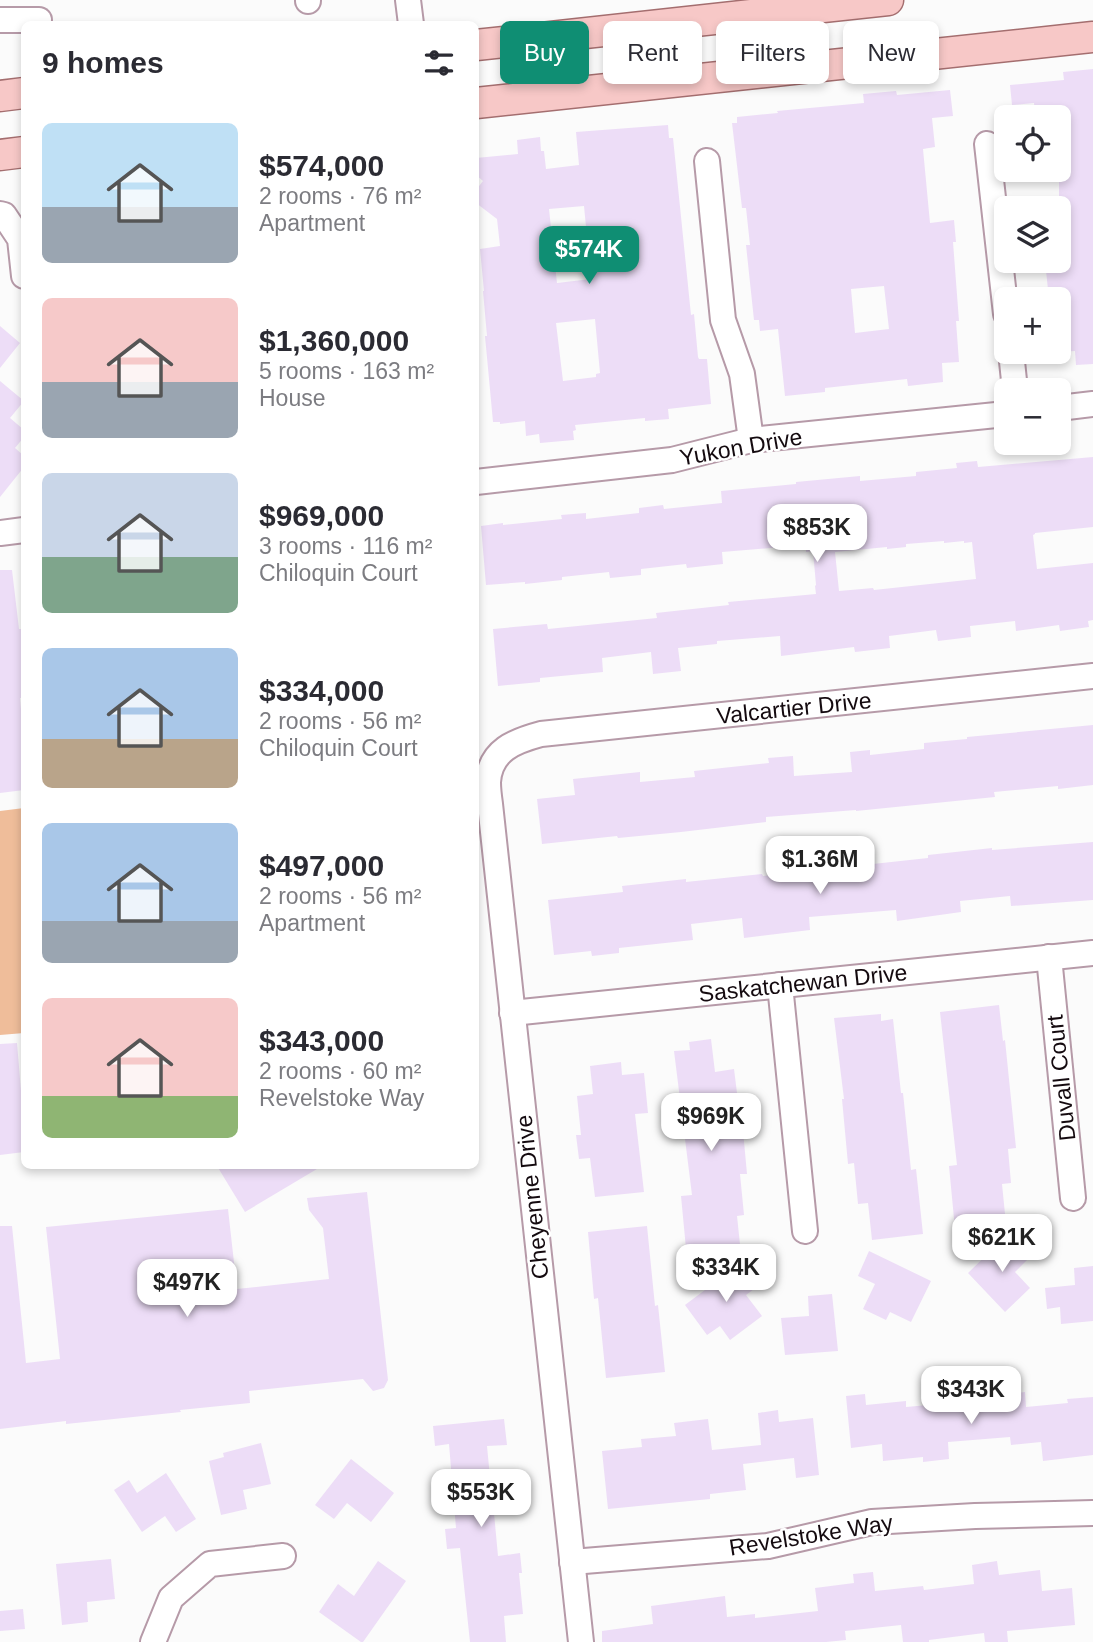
<!DOCTYPE html>
<html lang="en">
<head>
<meta charset="utf-8">
<style>
	body { margin:0; font-family:Arial,sans-serif; background:#f7f7f7; color:#2b2b33; height:100vh; display:flex; flex-direction:column; font-size:26px; white-space:nowrap }
	* { box-sizing:border-box; margin:0 }
	p { font-size:23px; color:#7c7c81 }
	.icon { flex:none; width:38px; height:38px; fill:none; stroke:currentColor; stroke-width:2; stroke-linecap:round; stroke-linejoin:round }
	.map { position:relative; flex:1; overflow:hidden }
	.details { position:absolute; left:21px; top:21px; width:458px; height:1148px; display:flex; flex-direction:column; background:#fff; border-radius:10px; box-shadow:0 4px 10px #0003 }
	.details>* { flex:none }
	.guide { position:absolute; left:500px; top:21px; width:486px; height:63px; display:flex; gap:14px }
	.controls { position:absolute; left:994px; top:105px; display:grid; gap:14px }
	.controls a { display:grid; place-items:center; width:77px; height:77px; border-radius:10px; background:#fff; box-shadow:0 4px 10px #0003; font-size:35px }
	.price { position:absolute; translate:-50% -60px; padding:0 16px; border-radius:14px; background:#fff; color:#222; font-size:23px; line-height:46px; filter:drop-shadow(0 2px 4px #0008) }
	.price::after { content:''; position:absolute; left:50%; top:42px; width:21px; height:16px; margin-left:-10px; background:inherit; clip-path:polygon(0 0,100% 0,50% 100%) }
	.price.current { background:#0f8e73; color:#fff }
	ul { padding:0; list-style:none }
	li { display:flex; align-items:center; gap:21px; height:175px; padding:0 21px }
	li span { display:grid; place-items:center; flex:none; width:196px; height:140px; border-radius:10px; color:#555 }
	li>.icon { margin-inline-start:auto }
	span .icon { width:84px; height:84px; fill:#fffc; stroke-width:1 }
	li b { font-size:30px }
	h2 { display:flex; justify-content:space-between; align-items:center; height:84px; padding:0 21px; font-size:30px }
	.chip { padding:0 24px; border-radius:10px; background:#fff; box-shadow:0 4px 10px #0003; font-size:24px; line-height:63px }
	.chip.current { background:#0f8e73; color:#fff }
	.map>svg:first-child { display:block }
</style>
</head>
<body>
<div class="map">
<svg width="1093" height="1642" viewBox="0 0 1093 1642">
	<rect width="100%" height="100%" fill="#fbfbfb"/>
	<path fill="#efbd9a" d="M24 808V1033L0 1035V811Z"/>
	<g fill="#edddf7" fill-rule="evenodd">
		<path d="M1093 69V364L1076 365 1075 351 1059 352V299H1049L1045 261H1059V117H1035L1034 103 1012 105 1010 85 1064 80 1063 72Z"/>
		<path d="M950 90 953 116 932 118 935 147 923 149 930 223 954 220 956 242H953L959 321H956L959 362 942 363 943 382 908 386 907 379 825 388V392L785 396 778 329 760 331 759 320H754L746 245H750L746 208H742L732 123H737V117L778 113 777 111 864 103 863 94 896 91 897 95ZM884 286 889 329 855 333 851 289Z"/>
		<path d="M668 125 669 138H673L691 315 694 314 698 357 699 359H707L711 404 668 409 669 419 645 421V418L575 425 576 430 573 431 574 440 540 443 539 434 526 436 525 421 500 424V422H493L485 336H487L483 291H484L480 249 500 246 497 219 476 203V190L483 181 476 175V158L518 154 517 140 540 137 541 151H544L546 169 579 165 576 132ZM584 206 591 279 557 283 549 209ZM595 319 600 373 596 374V377L563 381 556 323Z"/>
		<path d="M0 326 20 343 0 368Z"/>
		<path d="M0 381 24 401 10 418 24 430V437L15 448 24 456V467L0 497Z"/>
		<path d="M1093 457V527L1035 533V534L1033 535 1037 569 1093 563V620L1088 621 1089 627 1060 631 1059 625 1016 631 1015 621 970 626 971 637 938 641 936 630 889 636 890 648 855 652 854 647 781 656 780 636 717 641V644L678 648 681 671 653 674 651 652 602 658 603 672 540 678V682L498 686 493 629 547 624 548 629 657 618 656 613 729 605 728 602 816 594 815 586 816 585 813 551 806 552V545L722 552 723 564 687 568 686 564 641 569V575L610 578 609 572 562 577V580L525 584V582L486 585 481 526 503 523V525L562 519 561 515 586 513V519L639 513V508L663 505 664 509 722 503 721 491 796 484V482L860 476V481L916 476V472L957 468 956 463 977 461 978 467ZM944 541V543L964 541V543L972 542 976 579 874 590 873 588 839 591 835 552 887 547V549L906 547V544Z"/>
		<path d="M0 570H12L19 629H24V652H22L24 676V698H20L24 743V790L0 793Z"/>
		<path d="M1093 725V785L1058 789V786L994 792 995 797 856 811V810L766 817V822L681 832 618 838 617 836 542 844 537 799 575 795 573 779 640 772V782L695 777 694 771 769 763 768 758 793 756 794 776 852 772 850 752 870 750V755L924 749V743L967 739V737Z"/>
		<path d="M1093 842V900L1011 906 1010 896 960 901 961 912 897 921 896 910 809 917 810 930 744 938 742 918 691 924 693 940 619 948V953L592 956 591 951 554 955 548 900 623 892 622 886 686 879V882L762 874 763 876 928 858V855L992 848V850Z"/>
		<path d="M999 1005 1003 1041 1005 1040 1016 1148 1008 1149 1011 1183 1002 1184 1006 1224 955 1229 949 1166 957 1165 940 1012Z"/>
		<path d="M881 1014V1021L893 1019 901 1093H903L911 1170 916 1169 923 1234 872 1240 868 1203 858 1204 854 1163 848 1164 842 1099H844L834 1018Z"/>
		<path d="M711 1039 715 1072 734 1069 739 1109H741L747 1174H740L744 1215 737 1216 741 1254 687 1259 681 1196 692 1195 674 1051 690 1050 689 1042Z"/>
		<path d="M17 1043 24 1127V1152L0 1155V1044Z"/>
		<path d="M621 1062 622 1075 644 1073 648 1113 635 1114 644 1192 595 1197 590 1158 579 1159 576 1135H581L577 1096 593 1094 590 1066Z"/>
		<path d="M217 1166H322L245 1212Z"/>
		<path d="M367 1192 388 1380 384 1388 373 1391 363 1379 249 1391 250 1403 180 1410 181 1412 66 1424V1421L0 1429V1226H12L26 1363 60 1359 46 1227 228 1209 237 1289 329 1279 323 1228 309 1210 307 1198Z"/>
		<path d="M647 1226 655 1306 658 1305 665 1372 606 1378 598 1298 594 1299 588 1232Z"/>
		<path d="M1007 1235 1029 1258 1015 1272 1030 1288 1005 1312 968 1273Z"/>
		<path d="M869 1251 931 1281 911 1322 890 1312 886 1320 863 1309 875 1284 858 1276Z"/>
		<path d="M741 1263 758 1286 746 1295 762 1316 730 1340 720 1326 707 1335 685 1305Z"/>
		<path d="M1093 1266V1321L1061 1324 1060 1307 1047 1309 1045 1288 1075 1285 1074 1268Z"/>
		<path d="M832 1294 838 1351 785 1355 781 1318 809 1316 808 1296Z"/>
		<path d="M1025 1392 1026 1407 1068 1403 1067 1399 1093 1397V1455L1043 1461 1041 1442 1011 1445 1010 1437 948 1442 949 1459 923 1462V1457L883 1461 882 1444 851 1448 846 1396 865 1394 866 1405 906 1401V1407L1006 1398V1394Z"/>
		<path d="M778 1410 779 1422 813 1418 819 1475 796 1478 794 1458 743 1464 746 1490 710 1494V1499L608 1509 602 1451 642 1447 641 1439 676 1436 674 1423 708 1419 712 1450 761 1445 758 1413Z"/>
		<path d="M504 1419 507 1445 487 1446 491 1488 509 1486 512 1511 494 1513 498 1556 520 1553 522 1573H519L523 1614 504 1616 506 1642H470L460 1548 447 1549 445 1529 456 1528 449 1444 435 1446 433 1426Z"/>
		<path d="M261 1443 271 1484 243 1490 247 1509 221 1515 209 1461 224 1457 223 1453Z"/>
		<path d="M351 1459 394 1493 371 1522 347 1503 334 1519 315 1505Z"/>
		<path d="M166 1473 196 1519 176 1532 165 1516 142 1532 114 1490 129 1480 137 1493Z"/>
		<path d="M111 1559 115 1599 87 1602 88 1622 62 1625 56 1564Z"/>
		<path d="M378 1561 406 1581 363 1642H361L319 1612 338 1584 354 1596Z"/>
		<path d="M997 1561 999 1575 1040 1570 1042 1591 1072 1588 1075 1625 1007 1631 1008 1642H985L984 1633 929 1640V1642H903L901 1625 845 1631 846 1640 826 1642H602V1631L653 1624 651 1606 725 1596 727 1617 755 1614V1618L818 1611 815 1588 854 1583 853 1574 873 1572 875 1591 923 1586 924 1590 974 1584 972 1565Z"/>
		<path d="M23 1609 25 1629 0 1631V1611Z"/>
	</g>
	<g fill="none" stroke-linecap="round" stroke-linejoin="round">
		<g stroke="#b69aa8" stroke-width="28">
			<g id="minor">
				<path d="M308 0V1"/>
				<path d="M408 0 411 24"/>
				<path d="M0 20H39"/>
				<path d="M987 144 1006 314"/>
				<path d="M707 161 723 320 742 374 751 440"/>
				<path d="M0 214 4 215 20 239 24 276"/>
				<path d="M1011 352 1015 390"/>
				<path d="M1059 408 1093 404"/>
				<path d="M476 482 672 460 751 440 1006 414"/>
				<path d="M0 533 24 530"/>
				<path d="M1049 957 1073 1198"/>
				<path d="M780 985 805 1231"/>
				<path d="M512 1013 1093 953"/>
				<path d="M572 1562 768 1546 872 1522 975 1516 1093 1513"/>
				<path d="M153 1642 171 1598 210 1564 283 1556"/>
				<path d="M581 1642 490 804C489 797 488 789 488 782 490 750 515 741 541 734L1093 676"/>
			</g>
		</g>
		<g stroke="#a46e6f" stroke-width="33">
			<g id="major">
				<path d="M476 45 888 0"/>
				<path d="M0 96 24 93"/>
				<path d="M476 103 1093 37"/>
				<path d="M0 155 24 152"/>
			</g>
		</g>
		<use href="#minor" stroke="#fff" stroke-width="24"/>
		<use href="#major" stroke="#f7c8c7" stroke-width="30"/>
	</g>
	<g text-anchor="middle" dominant-baseline="central" stroke-width="5" stroke-linejoin="round" paint-order="stroke">
		<g font-size="23" fill="#140a0f" stroke="#fff">
			<text transform="translate(741 447) rotate(-10)">Yukon Drive</text>
			<text transform="translate(794 708) rotate(-6)">Valcartier Drive</text>
			<text transform="translate(803 983) rotate(-6)">Saskatchewan Drive</text>
			<text transform="translate(1061 1078) rotate(-96)">Duvall Court</text>
			<text transform="translate(532 1197) rotate(-96)">Cheyenne Drive</text>
			<text transform="translate(811 1535) rotate(-9)">Revelstoke Way</text>
		</g>
	</g>
</svg>
<div class="controls">
<a><svg class="icon" aria-label="locate" viewBox="0 0 24 24"><circle cx="12" cy="12" r="6"/><path d="M12 2v4M12 18v4M2 12h4M18 12h4"/></svg></a>
<a><svg class="icon" aria-label="layers" viewBox="0 0 24 24"><path d="M12 4l9 5-9 5-9-5zM3 14l9 5 9-5"/></svg></a>
<a>+</a>
<a>−</a>
</div>
<b class="price current" style="left:589px;top:286px">$574K</b>
<b class="price" style="left:817px;top:564px">$853K</b>
<b class="price" style="left:820px;top:896px">$1.36M</b>
<b class="price" style="left:711px;top:1153px">$969K</b>
<b class="price" style="left:1002px;top:1274px">$621K</b>
<b class="price" style="left:726px;top:1304px">$334K</b>
<b class="price" style="left:187px;top:1319px">$497K</b>
<b class="price" style="left:971px;top:1426px">$343K</b>
<b class="price" style="left:481px;top:1529px">$553K</b>
<div class="guide">
<a class="chip current">Buy</a>
<a class="chip">Rent</a>
<a class="chip">Filters</a>
<a class="chip">New</a>
</div>
<section class="details">
<h2>9 homes<svg class="icon" aria-label="filters" viewBox="0 0 24 24"><path d="M4 7h16M4 17h16"/><circle cx="9" cy="7" r="2"/><circle cx="15" cy="17" r="2"/></svg></h2>
<ul>
<li><span style="background:linear-gradient(#bfe0f5 60%,#9aa5b1 0)"><svg class="icon" aria-label="home" viewBox="0 0 24 24"><path d="M3 11l9-7 9 7M6 9v11h12V9"/></svg></span><div><b>$574,000</b><p>2 rooms · 76 m²</p><p>Apartment</p></div></li>
<li><span style="background:linear-gradient(#f6c9c9 60%,#9aa5b1 0)"><svg class="icon" aria-label="home" viewBox="0 0 24 24"><path d="M3 11l9-7 9 7M6 9v11h12V9"/></svg></span><div><b>$1,360,000</b><p>5 rooms · 163 m²</p><p>House</p></div></li>
<li><span style="background:linear-gradient(#c9d6e8 60%,#7fa58c 0)"><svg class="icon" aria-label="home" viewBox="0 0 24 24"><path d="M3 11l9-7 9 7M6 9v11h12V9"/></svg></span><div><b>$969,000</b><p>3 rooms · 116 m²</p><p>Chiloquin Court</p></div></li>
<li><span style="background:linear-gradient(#a9c7e8 65%,#b9a48a 0)"><svg class="icon" aria-label="home" viewBox="0 0 24 24"><path d="M3 11l9-7 9 7M6 9v11h12V9"/></svg></span><div><b>$334,000</b><p>2 rooms · 56 m²</p><p>Chiloquin Court</p></div></li>
<li><span style="background:linear-gradient(#a9c7e8 70%,#9aa5b1 0)"><svg class="icon" aria-label="home" viewBox="0 0 24 24"><path d="M3 11l9-7 9 7M6 9v11h12V9"/></svg></span><div><b>$497,000</b><p>2 rooms · 56 m²</p><p>Apartment</p></div></li>
<li><span style="background:linear-gradient(#f6c9c9 70%,#8fb573 0)"><svg class="icon" aria-label="home" viewBox="0 0 24 24"><path d="M3 11l9-7 9 7M6 9v11h12V9"/></svg></span><div><b>$343,000</b><p>2 rooms · 60 m²</p><p>Revelstoke Way</p></div></li>
</ul>
</section>
</div>
</body>
</html>
